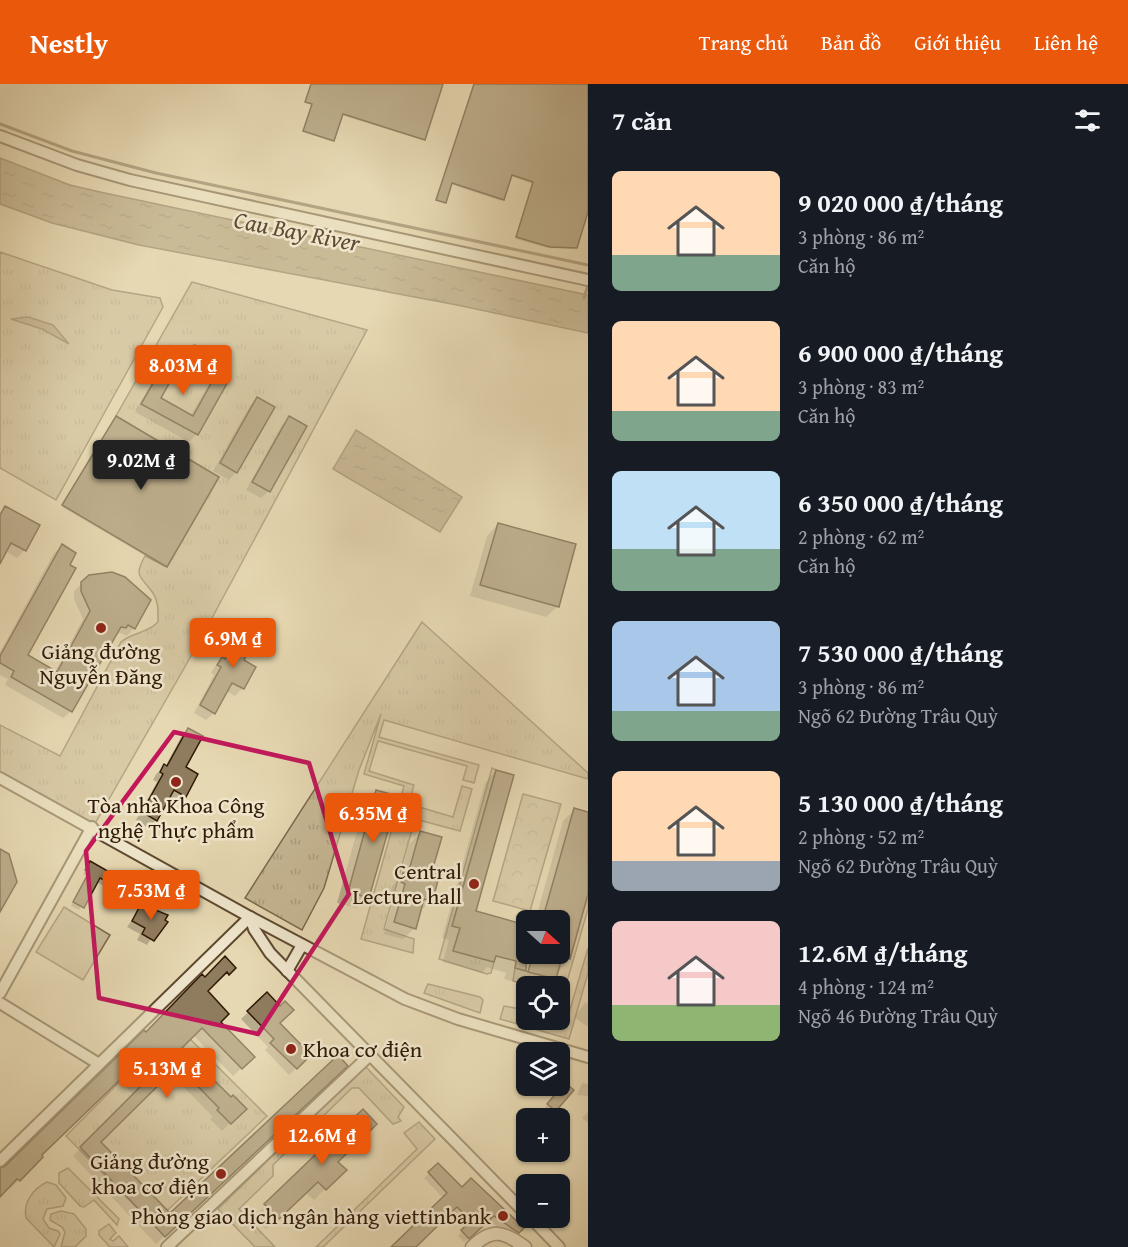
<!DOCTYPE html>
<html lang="vi">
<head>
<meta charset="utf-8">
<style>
	body { margin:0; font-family:"Gentium Book Plus",serif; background:#20242c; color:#f1f3f6; height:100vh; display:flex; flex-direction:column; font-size:22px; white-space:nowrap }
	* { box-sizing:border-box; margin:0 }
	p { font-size:20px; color:#9ea1a6 }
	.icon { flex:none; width:33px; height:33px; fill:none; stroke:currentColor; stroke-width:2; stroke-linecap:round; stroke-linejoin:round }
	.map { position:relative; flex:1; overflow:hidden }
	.panel { display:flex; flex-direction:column; background:#171b24; width:540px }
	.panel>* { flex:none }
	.needle { width:39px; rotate:111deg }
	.tools { position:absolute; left:516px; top:826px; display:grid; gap:12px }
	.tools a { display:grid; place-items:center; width:54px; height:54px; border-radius:9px; background:#171b24; box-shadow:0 2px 4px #0004; font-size:30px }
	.price { position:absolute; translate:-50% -51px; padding:0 14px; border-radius:6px; background:#ea580c; color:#fff; font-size:20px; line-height:39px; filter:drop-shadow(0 2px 3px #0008) }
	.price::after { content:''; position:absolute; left:50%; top:36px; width:18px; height:14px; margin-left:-9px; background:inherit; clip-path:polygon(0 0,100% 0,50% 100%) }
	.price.selected { background:#222; color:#fff }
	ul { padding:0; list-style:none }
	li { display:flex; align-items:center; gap:18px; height:150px; padding:0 24px }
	li span { display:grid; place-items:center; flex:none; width:168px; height:120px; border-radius:9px; color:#555 }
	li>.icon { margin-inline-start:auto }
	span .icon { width:72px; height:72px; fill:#fffc; stroke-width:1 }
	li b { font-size:26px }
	h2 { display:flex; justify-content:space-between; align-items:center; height:72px; padding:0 24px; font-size:26px }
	header { display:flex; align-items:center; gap:36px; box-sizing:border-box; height:84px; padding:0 30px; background:#ea580c; color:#fff }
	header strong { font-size:28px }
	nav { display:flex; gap:33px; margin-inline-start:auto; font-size:21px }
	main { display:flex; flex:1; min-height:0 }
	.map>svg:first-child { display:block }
</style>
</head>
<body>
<header>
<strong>Nestly</strong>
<nav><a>Trang chủ</a><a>Bản đồ</a><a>Giới thiệu</a><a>Liên hệ</a></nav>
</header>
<main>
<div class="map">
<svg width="588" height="1163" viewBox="0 0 588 1163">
	<defs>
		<pattern id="grass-tufts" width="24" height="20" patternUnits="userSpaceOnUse" patternTransform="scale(1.5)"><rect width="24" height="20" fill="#c7b895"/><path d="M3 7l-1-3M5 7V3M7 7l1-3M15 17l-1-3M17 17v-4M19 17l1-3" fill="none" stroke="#ab9e7f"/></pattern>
		<pattern id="park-crowns" width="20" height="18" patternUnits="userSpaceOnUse" patternTransform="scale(1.5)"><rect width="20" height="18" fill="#c7b895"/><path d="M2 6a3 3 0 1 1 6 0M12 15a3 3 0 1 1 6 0" fill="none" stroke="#ab9e7f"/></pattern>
		<pattern id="water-ripples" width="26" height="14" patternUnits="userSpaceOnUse" patternTransform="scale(1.5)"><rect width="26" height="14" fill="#a89777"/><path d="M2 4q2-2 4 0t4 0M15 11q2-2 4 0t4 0" fill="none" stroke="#897a60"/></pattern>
	</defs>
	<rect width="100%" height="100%" fill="#e6d8b2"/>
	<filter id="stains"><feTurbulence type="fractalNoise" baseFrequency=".00333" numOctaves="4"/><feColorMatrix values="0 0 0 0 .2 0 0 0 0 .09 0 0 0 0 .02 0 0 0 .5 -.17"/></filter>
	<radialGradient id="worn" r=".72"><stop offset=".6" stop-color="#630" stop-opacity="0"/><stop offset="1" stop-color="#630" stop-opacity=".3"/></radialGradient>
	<g fill="url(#grass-tufts)" stroke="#7c684d" stroke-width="1.5">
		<path d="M0 168 112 206 160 214 163 223 56 416 0 384Z"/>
		<path d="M192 198 367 246 198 560 93 743 0 694V641L60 672 121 558C132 548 147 550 158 538 158 529 159 518 153 509 141 492 133 493 145 472L167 483 219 393 116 332Z"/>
		<path d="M422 538 588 689V695L384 636 379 653 479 681 474 699 463 696 467 682 378 657 369 687 414 701 409 720 453 733 462 702 472 705 460 747 415 735 384 845 414 855 413 869 361 855 404 702 364 690 381 630 359 686 324 804 302 846 245 814Z"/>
		<path d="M492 684 496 686 452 842 460 844 454 867 494 878 491 889 487 890 439 875Z"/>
		<path d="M588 810V825L564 908 560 910V903H533L513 897 515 884 556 895 562 873 570 875Z"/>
		<path d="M588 864V889L569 955 500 935 504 922 526 926V936H567Z"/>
		<path d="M428 900 480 913 483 916 480 929 424 909Z"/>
		<path d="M176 941 267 1032 153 1140 66 1052Z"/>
		<path d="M365 982 404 1023 398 1033 401 1037 393 1040 359 1004H352L273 1081V1092L239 1125 275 1163H255L218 1125Z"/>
		<path d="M419 1038 435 1055 323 1163H316L417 1065 404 1049Z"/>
		<path d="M68 1084 119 1135 117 1141 94 1116 84 1123 80 1122 59 1099V1089Z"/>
		<path d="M47 1098 56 1101 66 1114 63 1122 47 1125 43 1135 49 1144 58 1147 60 1150 54 1163 26 1134C23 1118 33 1105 47 1098Z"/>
		<path d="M61 1127 74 1130 86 1145V1152L75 1163H61L65 1148 62 1143 50 1136 51 1130Z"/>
		<path d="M109 1140 116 1149 110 1155 113 1157 119 1152 128 1163H110L99 1151V1147Z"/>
	</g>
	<path fill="url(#park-crowns)" stroke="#7c684d" stroke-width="1.5" d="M523 710 561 720 530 827 493 817Z"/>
	<path fill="#c7b895" stroke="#7c684d" stroke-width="1.5" d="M64 823 110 851 83 896 36 868Z"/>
	<g fill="url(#water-ripples)" stroke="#786549" stroke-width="1.5">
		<path d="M0 74 70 101 100 108 588 211V249L457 221 139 161 52 139 0 120Z"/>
		<path d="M28 233 53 241 69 260 42 245 11 235Z"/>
		<path d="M356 346 462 413 440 448 333 385Z"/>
	</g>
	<g fill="#0003">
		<path d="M311 0H441L422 56 341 31 331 57 303 48 311 21 305 19Z"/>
		<path d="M474 0H588V125L574 165 547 164 516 155 532 100 510 92 501 117 450 100 445 118 435 117Z"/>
		<path d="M194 263 213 286 205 294 179 279 159 314 190 333 211 296 218 289 197 350 189 358 135 328 167 272 174 265 186 271Z"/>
		<path d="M257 315 236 388 229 396 213 387 249 323Z"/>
		<path d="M290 334 269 407 261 414 246 406 282 341Z"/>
		<path d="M115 335 166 482 164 483 62 423Z"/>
		<path d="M5 424 25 466 17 474 5 467 0 477V429Z"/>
		<path d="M498 440 558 522 546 533 470 512 487 452Z"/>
		<path d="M62 462 25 572 55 588 83 535 74 515V507L90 493 101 489 125 495 134 544 127 552 120 549 115 551 71 627 63 634 5 601 8 595 0 591V568L54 469Z"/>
		<path d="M246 539 242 577 254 583 243 604 235 612 226 607 214 629 206 636 194 629 214 591 211 589 214 583 222 576 238 546Z"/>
		<path d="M188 646 185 712 177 719 168 714 156 736 148 744 136 736 157 698 153 696 156 690 165 683 181 653Z"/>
		<path d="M496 687 474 828 526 842V870H560V837H535L563 737 574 726 588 729V805L569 875 546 903H532L504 895 506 889 487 883 482 889 443 878 449 856 442 854 485 699Z"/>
		<path d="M377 708 368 813 356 824 337 819 365 719Z"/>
		<path d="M421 749 431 788V817L419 828 415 844 403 855 384 850 395 811 390 810 392 802 400 794 409 760Z"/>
		<path d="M90 779 93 792 106 799 104 802 97 798 79 826 71 822 87 792 83 790Z"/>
		<path d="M142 822 166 831 147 861 137 856 140 850 127 843Z"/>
		<path d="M234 884 206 907 219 938 253 973 233 992 193 951 180 964 231 1015 244 1025 222 1047 210 1035 213 1033 169 988 98 1058 170 1131 338 989 156 1160 73 1072 134 1011 118 995 40 1072 41 1073 11 1104 9 1102 0 1111V1089L155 941 202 892 205 895Z"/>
		<path d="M267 910 278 939 309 971 289 991 265 966 268 963 241 935Z"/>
		<path d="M586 918 588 920V943L574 933Z"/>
		<path d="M582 999 588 1000V1012L577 1011Z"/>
		<path d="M561 1004 555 1026 551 1029 545 1024Z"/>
		<path d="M363 1027 337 1078 344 1086 314 1116 305 1108 266 1145 254 1133Z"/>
		<path d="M588 1028V1039L582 1034Z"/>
		<path d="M438 1081 462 1106 522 1144 514 1153 488 1136 464 1158 458 1152 467 1142 452 1126 414 1163H394L444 1115 424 1094Z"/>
	</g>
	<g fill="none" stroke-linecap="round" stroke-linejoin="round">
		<g stroke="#786549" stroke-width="3">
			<path d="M0 40 72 67 156 89 588 181"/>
			<path d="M584 214 588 201"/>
		</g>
	</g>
	<g fill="#8f7c5f" stroke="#301905" stroke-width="1.5">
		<path d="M311 0H443L425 56 343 30 334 57 303 47 312 20 305 18Z"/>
		<path d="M474 0H588V128L577 164 550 163 516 153 533 98 512 91 504 116 452 99 446 119 436 116Z"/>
		<path d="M194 261 224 269 214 287 187 272Z"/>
		<path d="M174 263 186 269 161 314 193 332 218 287 230 294 198 351 141 320Z"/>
		<path d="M257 313 275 323 237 389 220 379Z"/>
		<path d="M116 332 219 393 167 483 62 421Z"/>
		<path d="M289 332 307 342 270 408 252 398Z"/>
		<path d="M5 422 40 441 26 467 11 459 0 480V431Z"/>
		<path d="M498 439 576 460 559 523 480 501Z"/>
		<path d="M62 460 76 469 70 481 76 484 28 571 57 588 90 527 81 507V498L89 491 112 488 125 493 151 516 135 545 128 541 126 544 121 543 72 628 11 593 14 587 0 579V572Z"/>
		<path d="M246 537 261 545 244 576 256 583 244 605 232 599 215 630 200 621 221 583 217 581 222 573 225 575Z"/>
		<path d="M188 644 203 652 186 683 198 690 186 713 174 706 157 737 142 728 163 690 160 688 164 680 167 682Z"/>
		<path d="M496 686 514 691 476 827 526 841V887L515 884 516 877 496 872 494 878 453 867 460 844 452 842Z"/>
		<path d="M376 706 398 712 369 814 348 808Z"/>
		<path d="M574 724 588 728V810L570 875 562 873 556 895 528 888 533 870H560V837H542Z"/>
		<path d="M420 747 442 753 432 787 440 789 436 804 432 817 424 815 416 845 394 838 405 800 401 798 403 789 408 790Z"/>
		<path d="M0 765 9 770 17 798 0 828Z"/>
		<path d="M90 777 113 790 109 799 100 794 84 824 73 818 89 788 85 786Z"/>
		<path d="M141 820 168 831 165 836 168 838 154 857 142 850 145 844 132 837Z"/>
		<path d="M225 872 236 884 229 891 227 888 208 907 229 930 221 938 255 973 242 985 202 944 182 964 231 1013 233 1011 247 1025 231 1040 217 1026 219 1024 178 982 101 1058 170 1129 338 971 348 982 165 1153 80 1063 141 1002 127 989 42 1071 43 1073 20 1097 17 1095 0 1113V1084L5 1082 144 946 146 948 202 890 205 893Z"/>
		<path d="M267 908 280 922 285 917 294 926 280 939 311 971 297 985 270 959 274 955 247 927Z"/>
		<path d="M565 999 574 1006 556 1027 547 1020Z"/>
		<path d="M363 1025 377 1040 338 1078 347 1086 326 1106 318 1098 279 1135 264 1120Z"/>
		<path d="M438 1079 462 1103 471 1094 524 1144 519 1149 494 1132 469 1155 461 1146 471 1137 457 1123 416 1163H391L447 1109 428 1088Z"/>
	</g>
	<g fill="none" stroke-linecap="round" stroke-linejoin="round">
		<g stroke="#5e4930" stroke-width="14">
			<g id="minor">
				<path d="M0 52 77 81 130 96 588 196"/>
				<path d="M0 694 250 833 254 845 270 869 526 1130"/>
				<path d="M287 887 302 861"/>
				<path d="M0 909 92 743"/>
				<path d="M0 919 99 980"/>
				<path d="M0 1077 250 833 405 915 458 935 588 973"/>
				<path d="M531 1134 559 1163"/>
				<path d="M167 1163 370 971"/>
			</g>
		</g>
		<g stroke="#5e4930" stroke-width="15">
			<path id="tertiary" d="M472 1163C492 1144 503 1147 525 1163"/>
		</g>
		<use href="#minor" stroke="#efe6cd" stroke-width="10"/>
		<use href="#tertiary" stroke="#efe6cd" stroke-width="12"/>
	</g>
	<path d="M0 0H588V1163H0ZM174 648 309 679 349 810 258 950 99 914 86 767Z" fill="#e6d8b2" fill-opacity=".55" fill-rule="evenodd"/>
	<path fill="none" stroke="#c2185b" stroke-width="4.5" stroke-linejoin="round" d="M174 648 309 679 349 810 258 950 99 914 86 767Z"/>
	<g fill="#8f2418" stroke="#efe6cd" stroke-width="2">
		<circle cx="101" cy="544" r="6"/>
		<circle cx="176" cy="698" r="6"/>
		<circle cx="474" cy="800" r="6"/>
		<circle cx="291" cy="965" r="6"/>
		<circle cx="221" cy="1090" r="6"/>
		<circle cx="503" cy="1132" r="6"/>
	</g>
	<g text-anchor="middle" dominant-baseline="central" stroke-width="5" stroke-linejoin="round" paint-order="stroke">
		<g font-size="22" fill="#301905" stroke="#efe6cd" text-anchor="end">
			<text x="101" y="567" text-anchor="middle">Giảng đường<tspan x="101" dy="25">Nguyễn Đăng</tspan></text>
			<text x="176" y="721" text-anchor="middle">Tòa nhà Khoa Công<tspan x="176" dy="25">nghệ Thực phẩm</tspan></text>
			<text x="462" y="787">Central<tspan x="462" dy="25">Lecture hall</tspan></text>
			<text x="303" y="965" text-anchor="start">Khoa cơ điện</text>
			<text x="209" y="1077">Giảng đường<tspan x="209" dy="25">khoa cơ điện</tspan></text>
			<text x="491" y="1132">Phòng giao dịch ngân hàng viettinbank</text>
		</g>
		<g font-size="24" font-style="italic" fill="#604b33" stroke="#efe6cd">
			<text transform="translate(297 147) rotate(11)">Cau Bay River</text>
		</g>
	</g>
	<rect width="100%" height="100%" filter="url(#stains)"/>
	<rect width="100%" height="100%" fill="url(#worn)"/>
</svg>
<div class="tools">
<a><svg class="needle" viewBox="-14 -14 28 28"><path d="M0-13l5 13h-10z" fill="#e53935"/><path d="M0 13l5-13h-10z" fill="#9ea1a6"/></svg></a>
<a><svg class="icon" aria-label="locate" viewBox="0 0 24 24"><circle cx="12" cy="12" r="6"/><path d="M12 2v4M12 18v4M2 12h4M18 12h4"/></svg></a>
<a><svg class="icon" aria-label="layers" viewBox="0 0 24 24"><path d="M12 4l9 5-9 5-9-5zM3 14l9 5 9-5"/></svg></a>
<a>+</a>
<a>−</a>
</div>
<b class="price" style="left:183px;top:312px">8.03M ₫</b>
<b class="price selected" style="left:141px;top:407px">9.02M ₫</b>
<b class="price" style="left:233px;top:585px">6.9M ₫</b>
<b class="price" style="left:373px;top:760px">6.35M ₫</b>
<b class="price" style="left:151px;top:837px">7.53M ₫</b>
<b class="price" style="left:167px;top:1015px">5.13M ₫</b>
<b class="price" style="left:322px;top:1082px">12.6M ₫</b>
</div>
<section class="panel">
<h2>7 căn<svg class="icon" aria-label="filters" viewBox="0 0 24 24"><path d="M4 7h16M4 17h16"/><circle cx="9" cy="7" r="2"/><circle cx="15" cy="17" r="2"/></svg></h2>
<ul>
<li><span style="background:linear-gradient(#ffd9b3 70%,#7fa58c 0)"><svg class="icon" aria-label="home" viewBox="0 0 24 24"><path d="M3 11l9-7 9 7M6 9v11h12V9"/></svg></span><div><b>9 020 000 ₫/tháng</b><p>3 phòng · 86 m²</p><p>Căn hộ</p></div></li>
<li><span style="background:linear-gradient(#ffd9b3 75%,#7fa58c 0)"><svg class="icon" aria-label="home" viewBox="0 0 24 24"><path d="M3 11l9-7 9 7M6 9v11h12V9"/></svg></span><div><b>6 900 000 ₫/tháng</b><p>3 phòng · 83 m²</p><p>Căn hộ</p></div></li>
<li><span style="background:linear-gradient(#bfe0f5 65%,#7fa58c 0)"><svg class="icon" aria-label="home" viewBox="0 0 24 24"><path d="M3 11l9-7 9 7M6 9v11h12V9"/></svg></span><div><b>6 350 000 ₫/tháng</b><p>2 phòng · 62 m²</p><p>Căn hộ</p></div></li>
<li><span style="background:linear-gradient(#a9c7e8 75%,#7fa58c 0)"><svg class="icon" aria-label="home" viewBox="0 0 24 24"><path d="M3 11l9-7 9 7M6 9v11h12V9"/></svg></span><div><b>7 530 000 ₫/tháng</b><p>3 phòng · 86 m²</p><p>Ngõ 62 Đường Trâu Quỳ</p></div></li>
<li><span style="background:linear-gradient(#ffd9b3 75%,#9aa5b1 0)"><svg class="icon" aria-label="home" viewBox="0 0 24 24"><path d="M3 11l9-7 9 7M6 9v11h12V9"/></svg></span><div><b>5 130 000 ₫/tháng</b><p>2 phòng · 52 m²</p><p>Ngõ 62 Đường Trâu Quỳ</p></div></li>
<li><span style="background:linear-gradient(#f6c9c9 70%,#8fb573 0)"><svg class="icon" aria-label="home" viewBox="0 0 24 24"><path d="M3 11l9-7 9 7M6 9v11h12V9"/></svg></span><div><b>12.6M ₫/tháng</b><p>4 phòng · 124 m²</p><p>Ngõ 46 Đường Trâu Quỳ</p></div></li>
</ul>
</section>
</main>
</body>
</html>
